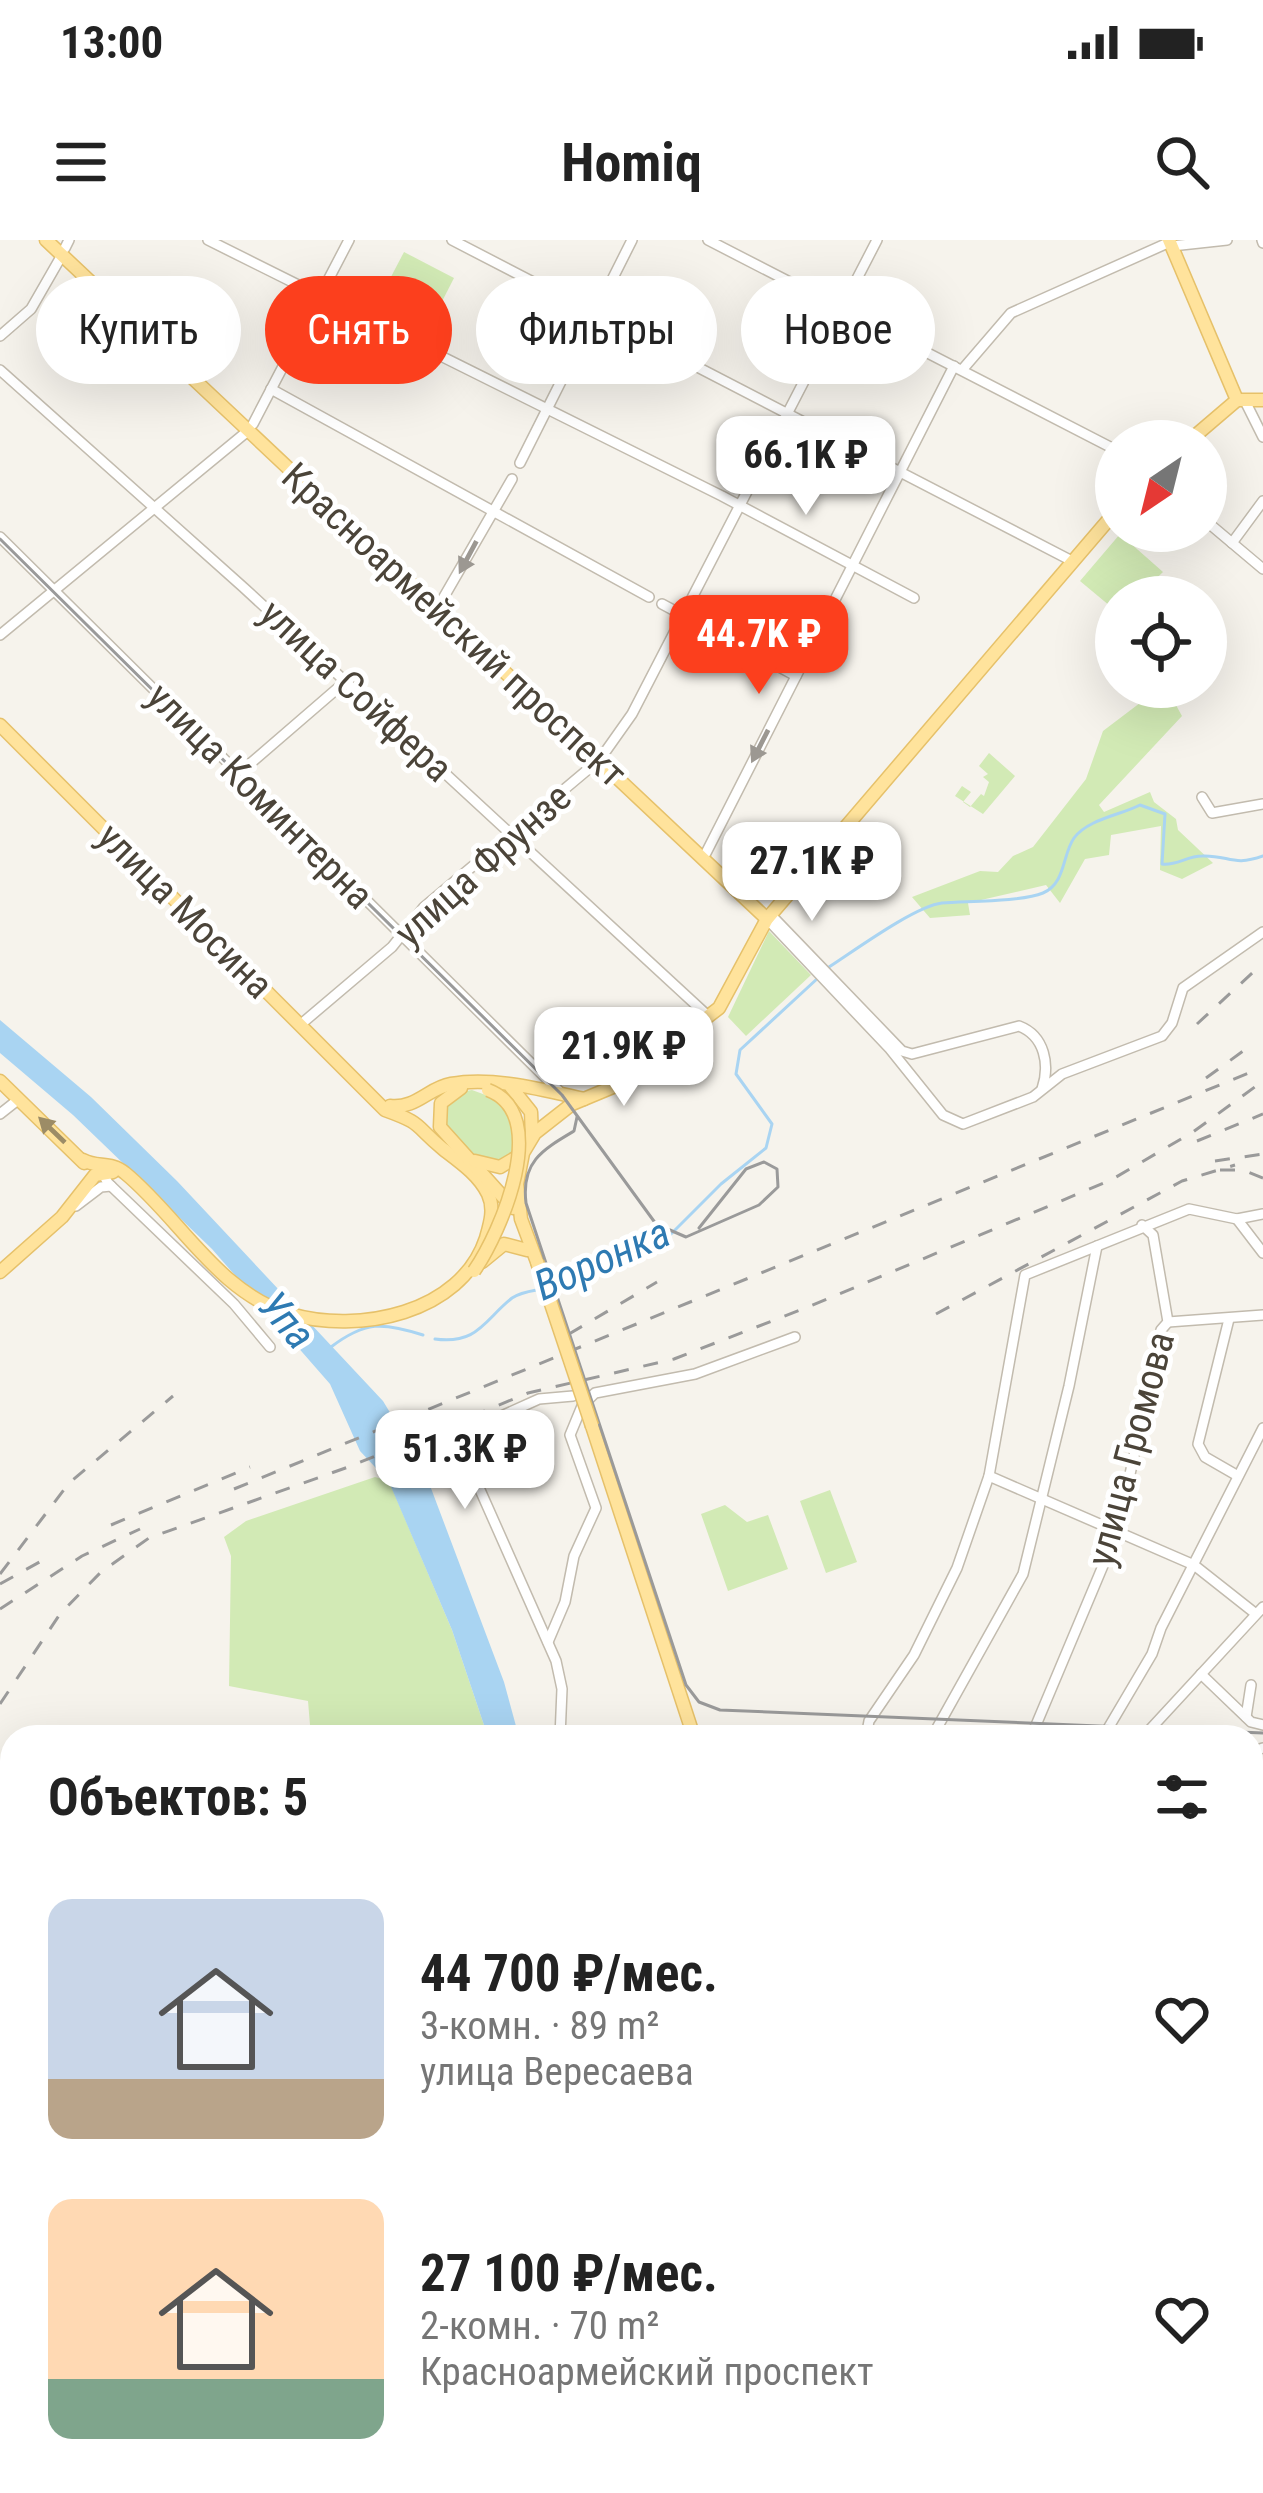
<!DOCTYPE html>
<html lang="ru">
<head>
<meta charset="utf-8">
<style>
	body { margin:0; font-family:"Roboto Condensed",sans-serif; background:#f2f2f2; color:#222; height:100vh; display:flex; flex-direction:column; font-size:45px; white-space:nowrap }
	* { box-sizing:border-box; margin:0 }
	p { font-size:39px; color:#767676 }
	.icon { flex:none; width:66px; height:66px; fill:none; stroke:currentColor; stroke-width:2; stroke-linecap:round; stroke-linejoin:round }
	.map { position:relative; flex:1; overflow:hidden }
	.sheet { position:absolute; left:0px; top:1485px; width:1263px; height:768px; display:flex; flex-direction:column; background:#fff; border-radius:36px 36px 0 0; box-shadow:0 12px 48px #0002 }
	.sheet>* { flex:none }
	.banner { position:absolute; left:36px; top:36px; width:1191px; height:108px; display:flex; gap:24px }
	.needle { width:78px; rotate:215deg }
	.tools { position:absolute; left:1095px; top:180px; display:grid; gap:24px }
	.tools a { display:grid; place-items:center; width:132px; height:132px; border-radius:50%; background:#fff; box-shadow:0 12px 48px #0002; font-size:60px }
	.price { position:absolute; translate:-50% -102px; padding:0 27px; border-radius:24px; background:#fff; color:#222; font-size:39px; line-height:78px; filter:drop-shadow(0 3px 6px #0008) }
	.price::after { content:''; position:absolute; left:50%; top:72px; width:36px; height:27px; margin-left:-18px; background:inherit; clip-path:polygon(0 0,100% 0,50% 100%) }
	.price.selected { background:#fc3f1d; color:#fff }
	ul { padding:0; list-style:none }
	li { display:flex; align-items:center; gap:36px; height:300px; padding:0 48px }
	li span { display:grid; place-items:center; flex:none; width:336px; height:240px; border-radius:24px; color:#555 }
	li>.icon { margin-inline-start:auto }
	span .icon { width:144px; height:144px; fill:#fffc; stroke-width:1 }
	li b { font-size:51px }
	h2 { display:flex; justify-content:space-between; align-items:center; height:144px; padding:0 48px; font-size:51px }
	.pill { padding:0 42px; border-radius:54px; background:#fff; box-shadow:0 12px 48px #0002; font-size:42px; line-height:108px }
	.pill.selected { background:#fc3f1d; color:#fff }
	.status { display:flex; justify-content:space-between; align-items:center; height:84px; padding:0 60px; background:#fff; direction:ltr }
	.status svg { height:33px; fill:currentColor }
	header { display:flex; justify-content:space-between; align-items:center; height:156px; padding:0 48px; background:#fff; font-size:54px; font-weight:700 }
	.map>svg:first-child { display:block }
</style>
</head>
<body>
<div class="status"><b>13:00</b><svg viewBox="0 0 49 12"><path d="M0 12V9h3v3zM5 12V6h3v6zM10 12V3h3v9zM15 12V0h3v12zM26 1h20v11H26zM47 4h2v5h-2z"/></svg></div>
<header><svg class="icon" aria-label="menu" viewBox="0 0 24 24"><path d="M4 6h16M4 12h16M4 18h16"/></svg>Homiq<svg class="icon" aria-label="search" viewBox="0 0 24 24"><circle cx="10" cy="10" r="6"/><path d="M15 15l6 6"/></svg></header>
<div class="map">
<svg width="1263" height="2253" viewBox="0 0 1263 2253">
	<rect width="100%" height="100%" fill="#f6f3ec"/>
	<g fill="#d2eab5">
		<path d="M404 12 454 38 432 81 382 54Z"/>
		<path d="M1120 294 1163 332 1137 357H1116V371L1080 341Z"/>
		<path d="M1161 447H1166L1182 476 1099 565 1104 572 1150 552 1154 562 1176 579 1178 590 1213 623 1182 639 1160 630 1161 586 1111 595 1109 615 1085 619 1060 663 1046 645 968 663 970 675 930 678 912 657 980 631 998 632 1013 616 1033 607 1086 539 1103 491Z"/>
		<path d="M989 513 1015 536 983 574 955 556 962 546 971 552 963 562 970 567 981 554 984 556 989 542 983 537 988 534 979 526Z"/>
		<path d="M769 691 811 735 746 796 728 777Z"/>
		<path d="M472 850 502 861 515 892 512 919C475 934 448 898 441 867L460 852Z"/>
		<path d="M375 1237 389 1241 452 1390 488 1497H311L308 1461 229 1446 231 1316 224 1297 246 1281Z"/>
		<path d="M830 1250 857 1322 826 1333 800 1261Z"/>
		<path d="M725 1265 747 1282 768 1275 788 1329 728 1351 701 1274Z"/>
		<path d="M1263 2129V2253H1195L1201 2241H1251V2150Z"/>
		<path d="M344 2241H541L539 2253H345Z"/>
	</g>
	<path fill="#a9d4f2" d="M0 780 91 857 177 941 383 1161 423 1227 504 1442 519 1497H488L452 1390 389 1242 360 1211 330 1144 212 1009 73 875 0 813Z"/>
	<g fill="none" stroke-linecap="round" stroke-linejoin="round">
		<g stroke="#a9d4f2" stroke-width="3">
			<path d="M829 727C854 711 915 666 942 663 968 661 1021 662 1043 653 1066 643 1062 615 1074 598 1088 579 1121 575 1140 565L1165 574 1162 624C1176 626 1187 616 1202 616 1229 615 1233 627 1263 616"/>
			<path d="M551 1045 658 1007 721 944 766 908 772 884 736 834 740 810 818 738"/>
			<path d="M435 1099C478 1105 485 1079 512 1058 521 1052 532 1051 542 1049"/>
			<path d="M331 1107C365 1081 383 1082 423 1095"/>
		</g>
		<g stroke="#c2bbae" stroke-width="12">
			<g id="minor">
				<path d="M208 0 722 256 914 358"/>
				<path d="M452 0 1072 321"/>
				<path d="M708 0 1116 210"/>
				<path d="M1262 0 1263 3"/>
				<path d="M1172 6 1227 0"/>
				<path d="M65 8 69 0"/>
				<path d="M0 96 31 69 62 15"/>
				<path d="M0 130 243 347 708 776"/>
				<path d="M962 130 1011 73 1170 2"/>
				<path d="M271 149 649 357"/>
				<path d="M1244 159 1263 197"/>
				<path d="M253 184 349 0"/>
				<path d="M520 223 632 0"/>
				<path d="M1206 281 1263 329"/>
				<path d="M0 297 563 855"/>
				<path d="M1232 303 1263 261"/>
				<path d="M441 362 512 239"/>
				<path d="M662 364 796 436"/>
				<path d="M0 395 249 190"/>
				<path d="M603 515 632 474 877 0"/>
				<path d="M237 535 346 441"/>
				<path d="M1202 557 1212 573 1263 564"/>
				<path d="M706 613 954 126"/>
				<path d="M771 675 902 811 912 814 1019 786C1045 796 1050 825 1042 849"/>
				<path d="M767 679 890 809 943 875 963 884 1033 857 1062 834 1162 796 1172 783 1183 748 1263 692"/>
				<path d="M300 785 392 707 424 667 598 521"/>
				<path d="M0 874 19 859"/>
				<path d="M110 931 104 936 108 943 234 1064 270 1107"/>
				<path d="M76 966 101 947 111 946"/>
				<path d="M1237 979 1263 1013"/>
				<path d="M1229 1079 1198 1204 1205 1217 1238 1236"/>
				<path d="M1168 1082 1263 1075"/>
				<path d="M989 1236 1194 1325 1256 1374"/>
				<path d="M548 1402 565 1362 574 1316 596 1268 570 1195 582 1166 595 1153 695 1134 795 1097"/>
				<path d="M1201 1434 1251 1482 1263 1485"/>
				<path d="M1246 1477 1251 1445"/>
				<path d="M560 1497 562 1449 556 1421 473 1234 452 1205 457 1196 539 1159 573 1156"/>
				<path d="M866 1497 869 1481 914 1415 957 1328 989 1236 1025 1035 1189 969 1237 979 1263 974"/>
				<path d="M932 1497 1023 1334 1069 1146 1097 1006"/>
				<path d="M1031 1497 1118 1290 1161 1090 1168 1082 1153 995 1142 985"/>
				<path d="M1103 1497 1152 1414 1161 1388 1263 1188"/>
				<path d="M1143 1497 1263 1367"/>
				<path d="M1251 1512 1263 1508"/>
				<path d="M1251 1690H1263"/>
				<path d="M1251 1753 1263 1760"/>
				<path d="M1251 1942 1263 1948"/>
				<path d="M1251 2023 1263 2001"/>
				<path d="M591 2253V2241"/>
			</g>
		</g>
		<g stroke="#e6c16a" stroke-width="15">
			<g id="major">
				<path d="M46 0 767 679"/>
				<path d="M1169 0 1237 160"/>
				<path d="M1189 201 1237 160H1263"/>
				<path d="M0 485 385 870C424 884 413 884 443 909 460 922 479 935 488 954 495 969 490 984 486 998 461 1074 358 1094 290 1074 218 1053 180 978 125 933 111 921 97 928 83 920"/>
				<path d="M0 841 84 923"/>
				<path d="M511 847 531 872 532 897"/>
				<path d="M461 848 441 863 440 887 513 968"/>
				<path d="M390 866C416 869 428 848 451 844 492 836 544 850 584 859"/>
				<path d="M475 921 500 927 522 914"/>
				<path d="M482 1022 504 1004 527 1010"/>
				<path d="M537 1022 521 979 517 944 523 913 535 893 572 864 620 844 719 768 767 679 1116 271"/>
				<path d="M0 1032 62 977 95 935 113 932"/>
				<path d="M592 1186 694 1497"/>
				<path d="M1251 1856 1263 1864"/>
			</g>
		</g>
		<use href="#minor" stroke="#fff" stroke-width="9"/>
		<use href="#major" stroke="#ffe39c" stroke-width="12"/>
		<g stroke="#9a9a9a" stroke-width="3">
			<path d="M0 299 562 855 656 984 686 997 759 965 778 947 777 929 764 922 746 929 699 988"/>
			<path d="M577 877 574 891C542 910 521 922 526 963L686 1445 699 1462 720 1470 1263 1493"/>
		</g>
		<g stroke="#9a9a9a" stroke-width="3" stroke-dasharray="15 15" stroke-linecap="butt">
			<path d="M1197 784 1263 723"/>
			<path d="M1206 838 1250 806"/>
			<path d="M1197 901 1263 874"/>
			<path d="M1215 921 1263 914"/>
			<path d="M1220 930H1243L1263 938"/>
			<path d="M936 1074 1182 941 1235 925"/>
			<path d="M569 1094 657 1042"/>
			<path d="M234 1249 1261 828"/>
			<path d="M111 1285 250 1227"/>
			<path d="M0 1334 69 1243 173 1156"/>
			<path d="M0 1344 52 1315"/>
			<path d="M0 1369 82 1316 140 1289"/>
			<path d="M0 1464 60 1374 101 1332 149 1298 351 1226 528 1153 674 1119 808 1067 1111 940 1193 892 1263 841"/>
		</g>
		<g stroke="#e6c16a" stroke-width="15" stroke-linecap="butt">
			<g id="major-bridge">
				<path d="M537 1022 592 1186"/>
				<path d="M474 1031C501 992 552 874 488 850"/>
			</g>
		</g>
		<use href="#major-bridge" stroke="#ffe39c" stroke-width="12"/>
	</g>
	<defs><path id="oneway-solid" d="M-6-.8H1V-3.2L6.5 0L1 3.2V.8H-6Z" transform="scale(3)"/></defs>
	<g fill="#9c9892">
		<use href="#oneway-solid" transform="translate(468 317) rotate(118)"/>
		<use href="#oneway-solid" transform="translate(760 506) rotate(117)"/>
	</g>
	<use fill="#9c8c66" href="#oneway-solid" transform="translate(52 890) rotate(-136)"/>
	<g text-anchor="middle" dominant-baseline="central" stroke-width="10" stroke-linejoin="round" paint-order="stroke">
		<g font-size="39" fill="#4b4439" stroke="#fff">
			<text transform="translate(454 385) rotate(43)">Красноармейский проспект</text>
			<text transform="translate(356 451) rotate(43)">улица Сойфера</text>
			<text transform="translate(260 556) rotate(45)">улица Коминтерна</text>
			<text transform="translate(483 625) rotate(-42)">улица Фрунзе</text>
			<text transform="translate(185 671) rotate(45)">улица Мосина</text>
			<text transform="translate(1131 1209) rotate(-75)">улица Громова</text>
		</g>
		<g font-size="42" font-style="italic" fill="#2e7ab2" stroke="#fff">
			<text transform="translate(602 1019) rotate(-24)">Воронка</text>
			<text transform="translate(287 1080) rotate(49)">Упа</text>
		</g>
	</g>
</svg>
<div class="tools">
<a><svg class="needle" viewBox="-14 -14 28 28"><path d="M0-13l5 13h-10z" fill="#e53935"/><path d="M0 13l5-13h-10z" fill="#767676"/></svg></a>
<a><svg class="icon" aria-label="locate" viewBox="0 0 24 24"><circle cx="12" cy="12" r="6"/><path d="M12 2v4M12 18v4M2 12h4M18 12h4"/></svg></a>
</div>
<b class="price" style="left:806px;top:278px">66.1K ₽</b>
<b class="price selected" style="left:759px;top:457px">44.7K ₽</b>
<b class="price" style="left:812px;top:684px">27.1K ₽</b>
<b class="price" style="left:624px;top:869px">21.9K ₽</b>
<b class="price" style="left:465px;top:1272px">51.3K ₽</b>
<div class="banner">
<a class="pill">Купить</a>
<a class="pill selected">Снять</a>
<a class="pill">Фильтры</a>
<a class="pill">Новое</a>
</div>
<section class="sheet">
<h2>Объектов: 5<svg class="icon" aria-label="filters" viewBox="0 0 24 24"><path d="M4 7h16M4 17h16"/><circle cx="9" cy="7" r="2"/><circle cx="15" cy="17" r="2"/></svg></h2>
<ul>
<li><span style="background:linear-gradient(#c9d6e8 75%,#b9a48a 0)"><svg class="icon" aria-label="home" viewBox="0 0 24 24"><path d="M3 11l9-7 9 7M6 9v11h12V9"/></svg></span><div><b>44 700 ₽/мес.</b><p>3-комн. · 89 m²</p><p>улица Вересаева</p></div><svg class="icon" aria-label="heart" viewBox="0 0 24 24"><path d="M12 20l-8-8c-3-5 5-10 8-4 3-6 11-1 8 4z"/></svg></li>
<li><span style="background:linear-gradient(#ffd9b3 75%,#7fa58c 0)"><svg class="icon" aria-label="home" viewBox="0 0 24 24"><path d="M3 11l9-7 9 7M6 9v11h12V9"/></svg></span><div><b>27 100 ₽/мес.</b><p>2-комн. · 70 m²</p><p>Красноармейский проспект</p></div><svg class="icon" aria-label="heart" viewBox="0 0 24 24"><path d="M12 20l-8-8c-3-5 5-10 8-4 3-6 11-1 8 4z"/></svg></li>
</ul>
</section>
</div>
</body>
</html>
